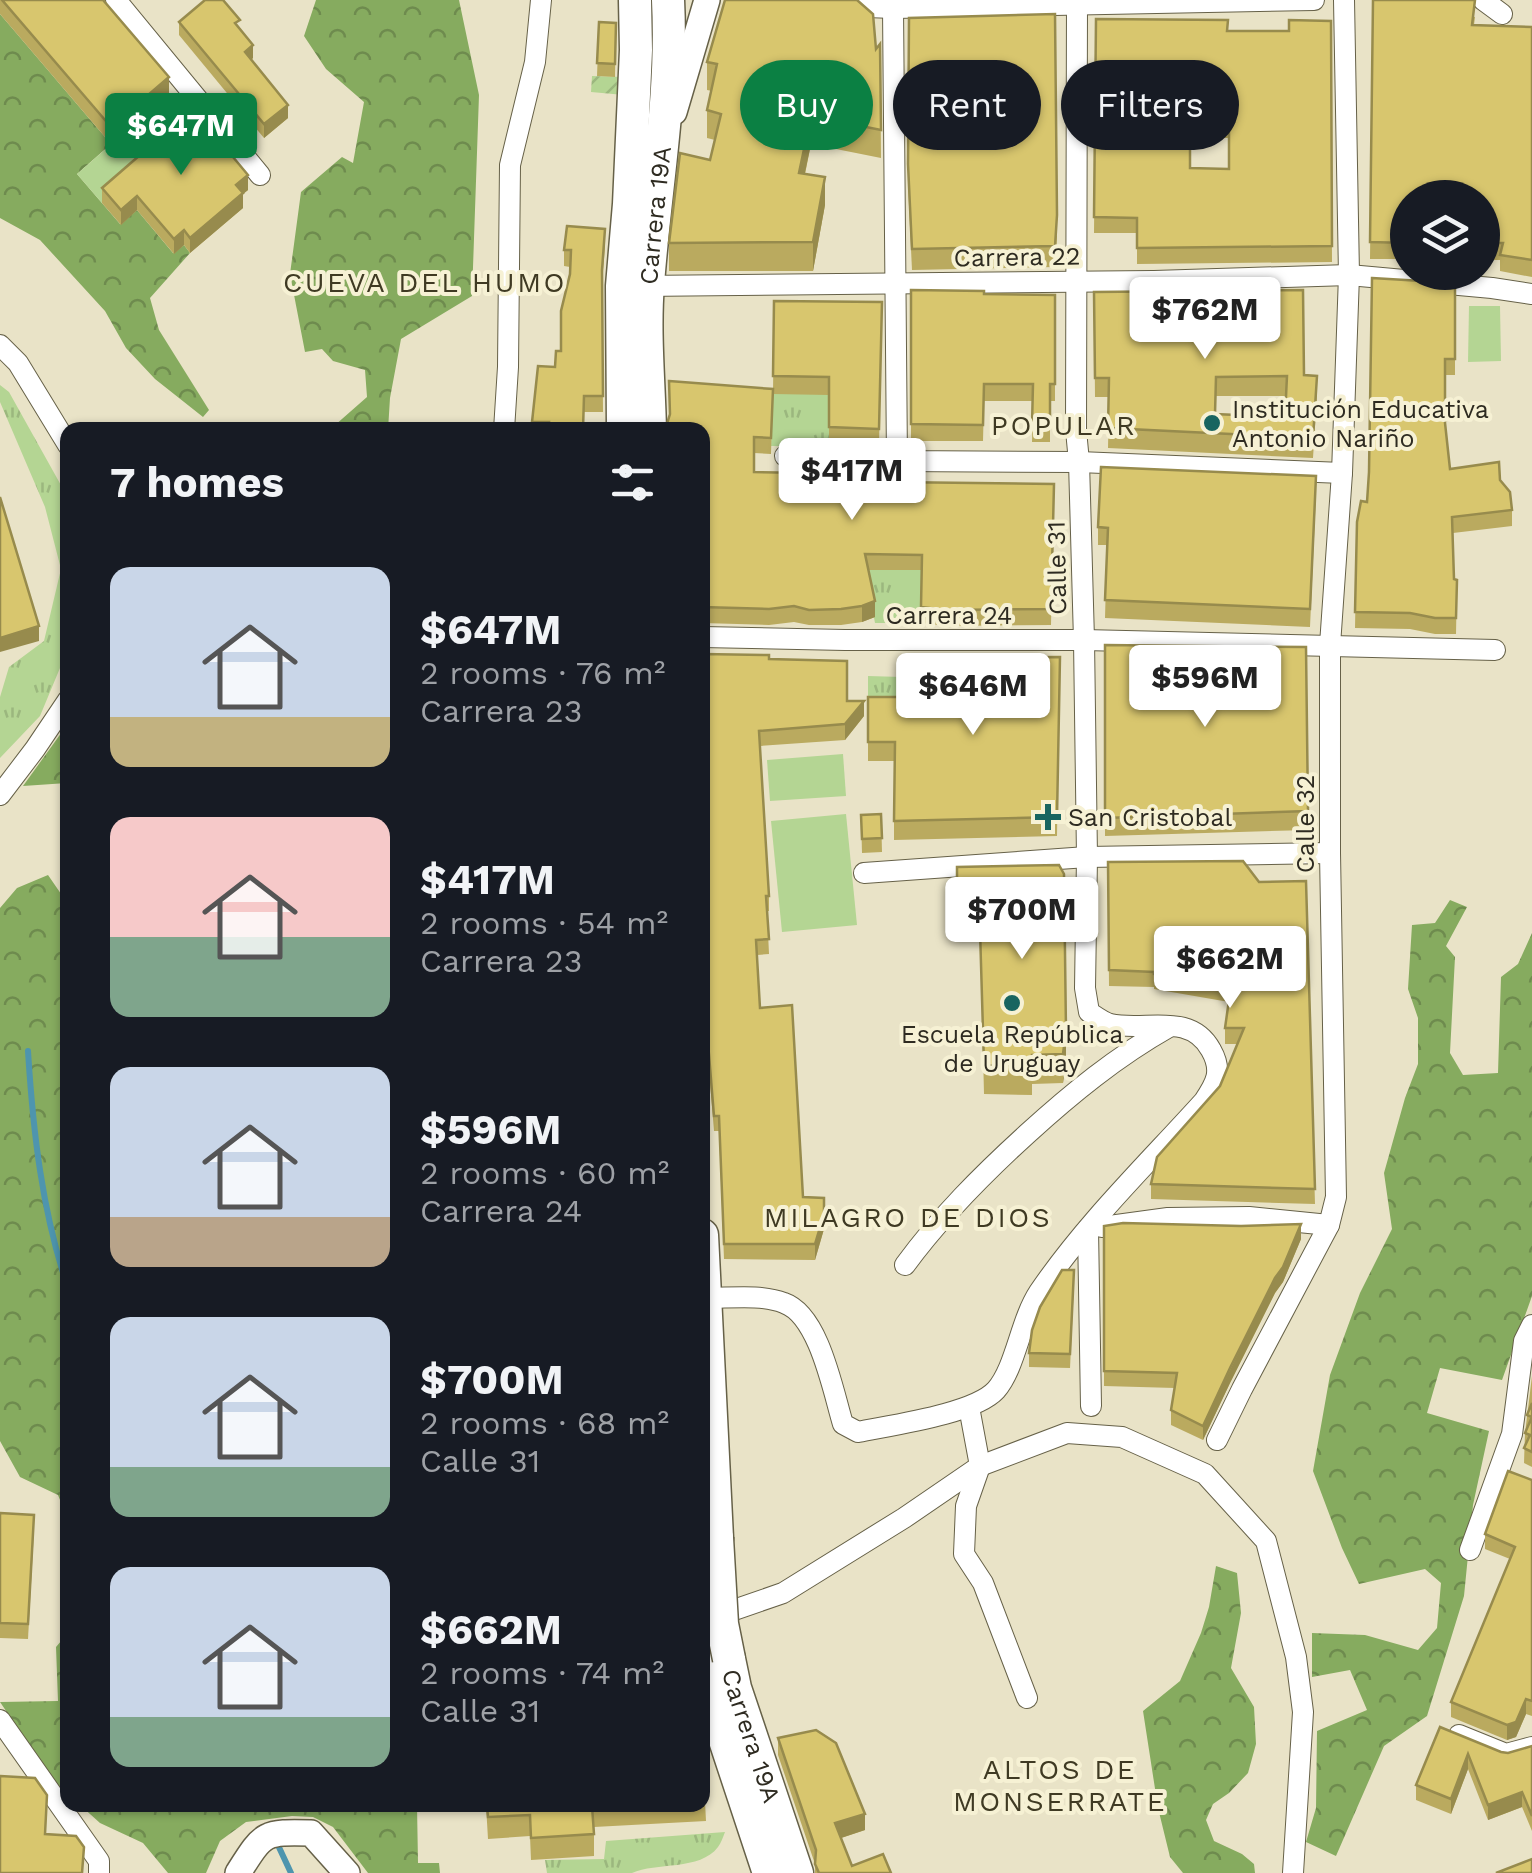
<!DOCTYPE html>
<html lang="en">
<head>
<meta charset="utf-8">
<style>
	body { margin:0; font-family:"Work Sans",sans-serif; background:#20242c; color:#f1f3f6; height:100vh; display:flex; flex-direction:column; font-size:38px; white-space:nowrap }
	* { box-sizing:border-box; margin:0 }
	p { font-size:32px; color:#9ea1a6 }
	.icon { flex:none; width:55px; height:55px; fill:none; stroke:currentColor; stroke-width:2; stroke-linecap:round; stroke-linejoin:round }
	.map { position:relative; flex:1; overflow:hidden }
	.sheet { position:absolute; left:60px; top:422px; width:650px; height:1390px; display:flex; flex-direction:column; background:#171b24; border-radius:20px; box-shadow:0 2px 8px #0004 }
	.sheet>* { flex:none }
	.banner { position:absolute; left:740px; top:60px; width:640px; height:90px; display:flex; gap:20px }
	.controls { position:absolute; left:1390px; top:180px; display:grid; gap:20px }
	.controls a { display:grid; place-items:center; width:110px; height:110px; border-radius:50%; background:#171b24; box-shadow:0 2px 8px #0004; font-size:50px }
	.price { position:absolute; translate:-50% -85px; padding:0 22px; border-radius:10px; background:#fff; color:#222; font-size:32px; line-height:65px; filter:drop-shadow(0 2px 5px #0008) }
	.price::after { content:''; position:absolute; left:50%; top:60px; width:30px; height:22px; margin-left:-15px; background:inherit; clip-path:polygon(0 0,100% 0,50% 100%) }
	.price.on { background:#0b8043; color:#fff }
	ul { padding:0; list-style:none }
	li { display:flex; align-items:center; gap:30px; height:250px; padding:0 50px }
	li span { display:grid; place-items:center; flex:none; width:280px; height:200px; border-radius:20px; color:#555 }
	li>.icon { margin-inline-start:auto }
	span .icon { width:120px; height:120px; fill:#fffc; stroke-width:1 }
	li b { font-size:42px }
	h2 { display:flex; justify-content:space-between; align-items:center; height:120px; padding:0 50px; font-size:42px }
	.tag { padding:0 35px; border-radius:45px; background:#171b24; box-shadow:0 2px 8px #0004; font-size:35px; line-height:90px }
	.tag.on { background:#0b8043; color:#fff }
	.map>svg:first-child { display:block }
</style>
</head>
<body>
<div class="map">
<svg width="1532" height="1873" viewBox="0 0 1532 1873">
	<defs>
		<pattern id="grass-tufts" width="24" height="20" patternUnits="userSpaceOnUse" patternTransform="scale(2.5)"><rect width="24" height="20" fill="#b4d593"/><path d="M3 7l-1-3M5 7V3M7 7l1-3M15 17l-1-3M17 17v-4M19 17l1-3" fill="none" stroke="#9bb77e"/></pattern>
		<pattern id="forest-crowns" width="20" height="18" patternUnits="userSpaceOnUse" patternTransform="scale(2.5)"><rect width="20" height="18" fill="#86ab5f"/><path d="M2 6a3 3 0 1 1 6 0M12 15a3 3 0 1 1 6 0" fill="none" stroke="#6e8b4e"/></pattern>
		<pattern id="garden-furrows" width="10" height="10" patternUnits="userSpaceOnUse" patternTransform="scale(2.5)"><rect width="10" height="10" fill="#b4d593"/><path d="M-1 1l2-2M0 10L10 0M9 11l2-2" fill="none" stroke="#9bb77e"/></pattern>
	</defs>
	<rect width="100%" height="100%" fill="#e9e3c7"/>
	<g fill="url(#grass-tufts)">
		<path d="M0 385 9 392 67 496 68 643 65 656 40 716 0 758V697L9 667 44 641 61 569 45 507 0 402Z"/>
		<path d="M773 394H829V447L771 446Z"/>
		<path d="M865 570H922L921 623H875Z"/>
		<path d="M868 676 902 677V716H868Z"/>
		<path d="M725 1832C723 1837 721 1843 718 1847 700 1871 656 1862 632 1873H547L545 1860 604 1859 606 1841Z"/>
	</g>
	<g fill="url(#forest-crowns)">
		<path d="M316 0H459L479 95 472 296 401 339 390 398 388 430H335L334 426 367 397 365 370 333 361 322 349 305 352 290 274 301 192 342 157 353 163 364 102 326 69 304 36Z"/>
		<path d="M0 14 111 144 77 174 120 224 137 210 173 253 184 245 190 253 150 298 159 330 209 410 203 417 155 379 126 348 105 311 40 240 0 218Z"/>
		<path d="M67 725V783L23 786Z"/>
		<path d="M48 875 68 904 67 1517 58 1495 20 1477 0 1441V908L17 888Z"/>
		<path d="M1450 900 1467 907 1446 946 1455 957 1450 1053 1463 1075 1498 1073 1501 977 1518 964 1532 933V1296L1502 1380 1440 1368 1427 1413 1489 1431 1473 1505 1464 1596 1427 1716 1384 1746 1336 1856 1306 1842 1316 1808 1317 1731 1367 1710 1350 1670 1312 1677V1633L1365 1635 1418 1650 1437 1628 1441 1583 1425 1569 1359 1584 1342 1548 1313 1471 1330 1375 1360 1293 1392 1229 1384 1173 1405 1098 1418 1064V1018L1408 989 1412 925 1435 923Z"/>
		<path d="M1216 1566 1237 1573 1241 1613 1231 1668 1254 1707 1256 1744 1248 1773 1229 1793 1213 1804 1206 1820 1214 1841 1242 1854 1254 1864 1255 1873H1183L1170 1857 1158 1808 1143 1711 1180 1681 1201 1633 1209 1607Z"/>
		<path d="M67 1634V1793L52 1779 0 1702 58 1701 56 1647Z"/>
		<path d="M80 1805H417L418 1863H439L440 1873H368L333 1827 313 1817 292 1816 246 1822 220 1841 206 1873H168L143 1843 100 1823Z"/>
	</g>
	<g fill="#b4d593">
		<path d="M169 94 193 124 102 203 77 174Z"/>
		<path d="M1469 306H1500L1501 361 1468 362Z"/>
		<path d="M843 754 846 796 770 801 767 760Z"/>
		<path d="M846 814 857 925 782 932 771 821Z"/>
	</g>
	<path fill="url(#garden-furrows)" d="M592 76 624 77V95L591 92Z"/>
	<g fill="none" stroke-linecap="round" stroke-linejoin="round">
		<g stroke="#4e95ae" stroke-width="6">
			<path d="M28 1051C33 1131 42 1212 68 1288"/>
			<path d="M261 1805 262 1809"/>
			<path d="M277 1843 291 1873"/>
		</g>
		<g stroke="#666148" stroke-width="22">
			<g id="minor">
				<path d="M116 0 260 175"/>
				<path d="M895 0 893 8 897 461"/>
				<path d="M1483 0 1502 14"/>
				<path d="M841 6 893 8 1314 0"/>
				<path d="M640 286 1154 281 1349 275 1492 288 1532 294"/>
				<path d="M0 345 18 363 68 445"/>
				<path d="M504 430 508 367 510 165 535 62 541 0"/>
				<path d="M785 456 897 461 1079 462 1342 473"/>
				<path d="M702 637 845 640H1084L1495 650"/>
				<path d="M0 795 35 749 68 700"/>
				<path d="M864 873 1087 857 1330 853"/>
				<path d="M1102 1227 1168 1218 1249 1217 1329 1225"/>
				<path d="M1088 1229 1091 1406"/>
				<path d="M905 1265C941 1216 982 1175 1027 1134 1071 1094 1116 1057 1169 1027"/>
				<path d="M707 1298C731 1298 761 1294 784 1303 819 1315 833 1391 843 1424L858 1432C892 1425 974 1414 996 1390 1016 1367 1020 1321 1039 1292 1086 1223 1148 1163 1204 1101 1216 1083 1223 1071 1211 1050 1190 1011 1145 1032 1110 1024 1103 1022 1095 1016 1089 1012L1085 988 1087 857 1084 640 1079 462 1076 430 1077 0"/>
				<path d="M969 1407 980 1466 966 1506 964 1554 983 1583 1027 1698"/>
				<path d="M1217 1440 1242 1389 1329 1225 1336 1197 1330 853V645L1342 473 1349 275 1344 0"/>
				<path d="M1470 1550 1512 1434 1524 1341 1532 1325"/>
				<path d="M702 1621 783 1593 904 1518 980 1466 1067 1433 1122 1437 1205 1474 1266 1541 1296 1657 1303 1712 1293 1873"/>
				<path d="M0 1720 99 1861V1873"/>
				<path d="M1459 1735 1506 1754 1532 1747"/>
			</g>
		</g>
		<g stroke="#666148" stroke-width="28">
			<g id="tertiary">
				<path d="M674 112 707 0"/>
				<path d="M238 1873C264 1832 263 1832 311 1833L347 1873"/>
			</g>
		</g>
		<g stroke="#666148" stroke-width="35">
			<g id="primary">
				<path d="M623 430 622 286 629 204 636 50 635 0"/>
				<path id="s1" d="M650 430C649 382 644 332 648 284 655 188 673 97 668 0"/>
				<path d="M702 1235 717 1538"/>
				<path id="s2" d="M729 1659 735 1688 797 1873"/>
				<path d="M702 1662 715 1710 769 1873"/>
			</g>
		</g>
		<use href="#minor" stroke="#fff" stroke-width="20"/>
		<use href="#tertiary" stroke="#fff" stroke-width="25"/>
		<use href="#primary" stroke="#fff" stroke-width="32"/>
		<g stroke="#666148" stroke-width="35" stroke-linecap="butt">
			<path id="primary-bridge" d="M717 1538 722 1624 729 1659"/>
		</g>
		<use href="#primary-bridge" stroke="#fff" stroke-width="32"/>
	</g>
	<g fill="#baaa5f" fill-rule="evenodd">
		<path d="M0 0H103L169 94 111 144 0 14Z"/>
		<path d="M1373 0 1475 17 1474 25 1532 27V277L1500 271V260H1482V198H1408V259H1370Z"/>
		<path d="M909 18 1057 236 1055 267 912 270 908 185Z"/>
		<path d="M1096 19 1227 31H1289L1331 21 1332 262 1137 264V233H1094ZM1190 138H1229V169L1190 168Z"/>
		<path d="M179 22 240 28 253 58 251 60 288 118 264 138 179 35Z"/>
		<path d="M599 22 616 23 615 77 597 76Z"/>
		<path d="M880 44 881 158 811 144 805 174 825 205 813 271H669V243L710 160 715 140 707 138V110L712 91 707 90V62L876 49Z"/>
		<path d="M102 188 248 190 243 194V208L190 253 184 245 174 254 137 210 121 225 102 203Z"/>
		<path d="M605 246 602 285 603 412H584L583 430H532V422L561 351 570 267 564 266V250Z"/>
		<path d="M1455 283V375H1445V423L1450 469 1500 480 1512 510V526L1453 533 1454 579 1457 580 1456 634H1435L1410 629 1355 628 1357 522Z"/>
		<path d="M911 290 984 294 1055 295V401H1050V442H1032L1033 401H984L983 441H911Z"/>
		<path d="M1094 292 1304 375 1317 395 1313 458 1108 448 1109 397H1095ZM1216 396H1286L1285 417 1215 414Z"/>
		<path d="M774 301 882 302 879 446 829 444V395L773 394Z"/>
		<path d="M773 389 771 454 754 453V472L890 482 1054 484 1051 625 946 626 921 623 922 570H868L875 617 862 622 841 625H809L794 622 769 625 702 623V430Z"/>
		<path d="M1316 494 1310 627 1105 618 1107 545H1098V527Z"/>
		<path d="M1105 645 1306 647 1308 830 1105 836Z"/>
		<path d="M702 654 769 659 847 701 864 716 845 740 760 746 769 896V911H767L769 954 757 955 760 1008 803 1197 824 1229 815 1260 724 1259 719 1131H714L702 985Z"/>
		<path d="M1060 657 1057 836 894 840V761H868V697H902Z"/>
		<path d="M881 814 882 852 862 853 861 815Z"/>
		<path d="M1108 862 1259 882 1306 881 1315 1204 1151 1199V1184L1220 1086 1237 1044H1225V1028L1229 1002 1154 989V987L1109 986Z"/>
		<path d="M1059 865 1066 1060 1063 1083 1032 1084V1095L984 1094 980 930 994 931V921L957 922V867Z"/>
		<path d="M1104 1226 1301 1239 1283 1282 1275 1293 1230 1383 1203 1440 1171 1425V1410L1175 1388 1104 1386Z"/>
		<path d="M1074 1284 1070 1368 1029 1367V1353Z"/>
		<path d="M1532 1376V1467L1524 1463 1525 1433Z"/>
		<path d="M1532 1480V1716L1526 1714 1516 1737 1507 1740 1451 1717V1702L1510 1559 1485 1549V1534Z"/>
		<path d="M0 1513 34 1530 28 1639 0 1638Z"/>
		<path d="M1440 1727 1501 1752 1508 1753 1532 1746V1831L1522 1807 1488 1820 1468 1769 1451 1814 1416 1800V1785Z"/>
		<path d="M778 1738 865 1830 841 1838 852 1866 891 1873H815V1864L778 1755Z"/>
		<path d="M702 1743 706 1821 594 1827V1856L531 1860 530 1836 488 1839 486 1805H702Z"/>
	</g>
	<g fill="#978b4d">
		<path d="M253 45V58L245 65V52Z"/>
		<path d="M169 77V94L111 144V127Z"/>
		<path d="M288 105V118L264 138V124Z"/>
		<path d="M811 116V144L799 201V173Z"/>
		<path d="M248 175V190L243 194V208L190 253V238L236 185Z"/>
		<path d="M825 177V205L813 271V242Z"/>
		<path d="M137 196V210L121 225V210Z"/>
		<path d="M184 230V245L174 254V239Z"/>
		<path d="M875 601V617L862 622V606Z"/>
		<path d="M39 626V641L0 652V638Z"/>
		<path d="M864 701V716L845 740V724Z"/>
		<path d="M1066 1031V1060L1063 1083V1054Z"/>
		<path d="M824 1214V1229L815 1260V1244Z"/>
		<path d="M1301 1224V1239L1283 1282 1275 1293 1230 1383 1203 1440V1426Z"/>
		<path d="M1526 1699V1714L1516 1737 1507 1740V1725Z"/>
		<path d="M1468 1754V1769L1451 1814V1799Z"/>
		<path d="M1522 1792V1807L1488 1820V1805Z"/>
		<path d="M865 1814V1830L835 1840V1823Z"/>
	</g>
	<g fill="#d8c66e" stroke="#978b4d" stroke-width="2.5" fill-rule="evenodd">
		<path d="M2 0H103L169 77 111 127Z"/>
		<path d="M205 0H223L240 20 235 23 253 45 245 52 288 105 264 124 179 22Z"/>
		<path d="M725 0H857L873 14 876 49 880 44 881 130 811 116 799 173 825 177 813 242 669 243 680 153 710 160 721 114 707 110 717 64 707 62Z"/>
		<path d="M1373 0H1475L1472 25 1532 27V260L1500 255 1503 243H1482V198H1408V243L1370 242Z"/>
		<path d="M1055 14 1057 215 1055 246 912 249 908 164 909 18Z"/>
		<path d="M1096 19 1228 20 1227 31H1289V20L1331 21 1332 246 1137 248V218L1094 217ZM1190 122H1229V169L1190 168Z"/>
		<path d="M599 22 616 23 615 64 597 63Z"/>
		<path d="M193 109 248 175 236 185 243 193 190 238 184 230 174 239 137 196 121 210 102 188Z"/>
		<path d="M567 226 605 229 602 270 603 396H584L583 430H548L549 422H532L538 366 555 367 556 351H561V311L570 274 571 250H564Z"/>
		<path d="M1372 278 1455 283V359H1445V423L1450 469 1499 462 1500 480 1510 492 1512 510 1452 517 1454 579 1457 580 1456 618H1435L1410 613 1355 612 1357 522 1361 501 1367 502 1369 472Z"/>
		<path d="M911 290 984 291V294L1055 295V384H1050V425H1032L1033 384H984L983 425 911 424Z"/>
		<path d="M1303 290 1304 375 1317 376 1313 438 1108 428 1109 378H1095L1094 292ZM1287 376 1285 417 1215 414 1216 377Z"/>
		<path d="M774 301 882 302 879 429 829 427V377L773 376Z"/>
		<path d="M669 381 773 389 771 438 754 437V472L809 473 820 456 863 457 890 482 1054 484 1051 609 946 610 921 607 922 555 865 554 875 601 862 606 841 609 809 610 794 606 769 609 702 607V430H665L670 414Z"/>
		<path d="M1101 467 1316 476 1310 609 1105 600 1108 528 1098 527Z"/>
		<path d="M0 497 39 626 0 638Z"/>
		<path d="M1105 645 1306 647 1308 811 1105 818Z"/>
		<path d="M702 654 769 655V659L847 661V701H864L845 724 759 731 769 896H766L769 939 756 940 760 1008 792 1005 803 1197 824 1198V1214L815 1244H724L719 1116H714L702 969Z"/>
		<path d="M1060 657 1057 817 894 821 895 742H868V697H902V658Z"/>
		<path d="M881 814 882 838 862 839 861 815Z"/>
		<path d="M1243 861 1259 882 1306 881 1315 1189 1151 1184 1157 1157 1220 1086 1244 1028H1225L1231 986 1154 974V972L1109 970 1108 862Z"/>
		<path d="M1059 865 1064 874 1066 1031 1063 1054 1032 1055V1066L984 1065 980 930 995 931 994 892 957 893V867Z"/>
		<path d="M1123 1223 1241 1226 1301 1224 1283 1267 1275 1278 1230 1368 1203 1426 1171 1410 1177 1373 1104 1371V1226Z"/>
		<path d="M1062 1270H1074L1070 1354 1029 1353 1032 1330 1040 1307Z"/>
		<path d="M1532 1403V1452L1524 1448 1530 1435 1525 1433 1532 1417 1527 1415Z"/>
		<path d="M1508 1471 1532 1480V1701L1526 1699 1516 1722 1507 1725 1451 1702 1515 1547 1485 1534Z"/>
		<path d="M0 1513 34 1515 28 1624 0 1623Z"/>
		<path d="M1440 1727 1501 1752 1508 1753 1532 1746V1816L1522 1792 1488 1805 1468 1754 1451 1799 1416 1785Z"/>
		<path d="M816 1730 836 1743 865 1814 835 1823 852 1866 883 1854 891 1873H819L815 1864 816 1850 778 1738Z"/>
		<path d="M702 1743 706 1799 702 1800Z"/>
		<path d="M0 1776 35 1778 47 1795 45 1834 76 1836 84 1847 82 1873H0Z"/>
		<path d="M487 1805H610L592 1806 594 1834 531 1838 530 1815 488 1817Z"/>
		<path d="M1532 1859V1873H1496Z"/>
	</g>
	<g fill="#186560" stroke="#f6f1d4" stroke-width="4">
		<circle cx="1212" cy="423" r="10"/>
		<path d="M1043 802h10v10h10v10h-10v10h-10v-10h-10v-10h10z"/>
		<circle cx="1012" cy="1003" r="10"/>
	</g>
	<g text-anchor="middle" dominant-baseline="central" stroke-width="8" stroke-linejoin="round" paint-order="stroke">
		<g font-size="25" fill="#2e2b21" stroke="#f6f1d4">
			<text stroke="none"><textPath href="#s1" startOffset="215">Carrera 19A</textPath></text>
			<text transform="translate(1017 257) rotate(-1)">Carrera 22</text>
			<text transform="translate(1057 568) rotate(-91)">Calle 31</text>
			<text x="949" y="615">Carrera 24</text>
			<text transform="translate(1305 824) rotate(-90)">Calle 32</text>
			<text stroke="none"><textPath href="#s2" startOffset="80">Carrera 19A</textPath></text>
		</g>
		<g font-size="25" fill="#2e2b21" stroke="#f6f1d4" text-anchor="start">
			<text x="1232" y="409">Institución Educativa<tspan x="1232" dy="29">Antonio Nariño</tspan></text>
			<text x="1068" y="817">San Cristobal</text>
			<text x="1012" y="1034" text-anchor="middle">Escuela República<tspan x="1012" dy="29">de Uruguay</tspan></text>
		</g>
		<g font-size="28" letter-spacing="2.5" fill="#3f3a23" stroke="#f6f1d4">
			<text x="425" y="282">CUEVA DEL HUMO</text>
			<text x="1064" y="425">POPULAR</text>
			<text x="908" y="1217">MILAGRO DE DIOS</text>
			<text x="1060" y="1769">ALTOS DE<tspan x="1060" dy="32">MONSERRATE</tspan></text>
		</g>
	</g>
</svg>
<div class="controls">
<a><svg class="icon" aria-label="layers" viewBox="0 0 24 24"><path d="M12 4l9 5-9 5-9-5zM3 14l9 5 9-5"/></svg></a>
</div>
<b class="price on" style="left:181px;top:178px">$647M</b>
<b class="price" style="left:1205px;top:362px">$762M</b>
<b class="price" style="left:852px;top:523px">$417M</b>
<b class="price" style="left:1205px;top:730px">$596M</b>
<b class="price" style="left:973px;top:738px">$646M</b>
<b class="price" style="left:1022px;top:962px">$700M</b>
<b class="price" style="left:1230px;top:1011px">$662M</b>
<div class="banner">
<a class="tag on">Buy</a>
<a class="tag">Rent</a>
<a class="tag">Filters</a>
</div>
<section class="sheet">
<h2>7 homes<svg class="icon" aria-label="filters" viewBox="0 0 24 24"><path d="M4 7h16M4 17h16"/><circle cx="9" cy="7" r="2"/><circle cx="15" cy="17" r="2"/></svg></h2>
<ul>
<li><span style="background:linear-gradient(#c9d6e8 75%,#c2b280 0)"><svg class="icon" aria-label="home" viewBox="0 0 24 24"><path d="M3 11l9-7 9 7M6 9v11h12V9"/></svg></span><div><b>$647M</b><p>2 rooms · 76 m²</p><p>Carrera 23</p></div></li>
<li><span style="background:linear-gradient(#f6c9c9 60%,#7fa58c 0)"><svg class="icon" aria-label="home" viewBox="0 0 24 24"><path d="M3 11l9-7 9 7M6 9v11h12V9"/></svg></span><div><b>$417M</b><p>2 rooms · 54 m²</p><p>Carrera 23</p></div></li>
<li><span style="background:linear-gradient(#c9d6e8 75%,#b9a48a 0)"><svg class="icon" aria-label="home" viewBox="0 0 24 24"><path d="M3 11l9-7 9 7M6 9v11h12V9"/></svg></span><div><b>$596M</b><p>2 rooms · 60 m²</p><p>Carrera 24</p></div></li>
<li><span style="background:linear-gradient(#c9d6e8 75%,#7fa58c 0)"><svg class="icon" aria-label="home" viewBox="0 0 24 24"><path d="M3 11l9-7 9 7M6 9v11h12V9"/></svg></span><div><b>$700M</b><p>2 rooms · 68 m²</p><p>Calle 31</p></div></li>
<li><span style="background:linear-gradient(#c9d6e8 75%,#7fa58c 0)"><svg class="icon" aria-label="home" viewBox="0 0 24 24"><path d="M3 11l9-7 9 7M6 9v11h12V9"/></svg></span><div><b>$662M</b><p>2 rooms · 74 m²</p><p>Calle 31</p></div></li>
</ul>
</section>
</div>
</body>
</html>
